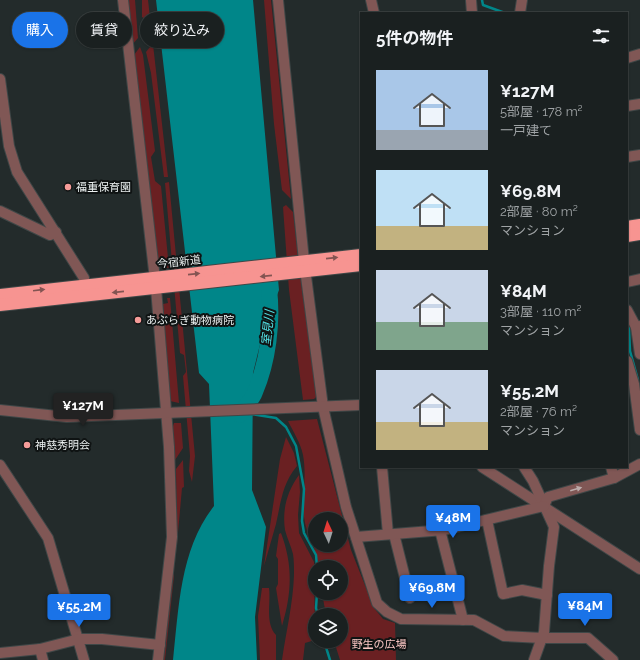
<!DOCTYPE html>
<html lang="ja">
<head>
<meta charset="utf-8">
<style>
	body { margin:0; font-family:Raleway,"Noto Sans JP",sans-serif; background:#232829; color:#f1f3f6; height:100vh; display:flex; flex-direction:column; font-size:15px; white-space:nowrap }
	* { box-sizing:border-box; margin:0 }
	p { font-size:13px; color:#9fa3a5 }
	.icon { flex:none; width:22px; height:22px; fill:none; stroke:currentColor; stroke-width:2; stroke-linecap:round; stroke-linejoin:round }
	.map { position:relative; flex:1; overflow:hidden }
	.drawer { position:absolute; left:360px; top:12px; width:268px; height:456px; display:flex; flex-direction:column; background:#1a2020; border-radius:0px; box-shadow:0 1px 3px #0004,0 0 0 1px #383e3e }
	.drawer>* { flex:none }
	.hud { position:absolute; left:12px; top:12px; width:288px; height:36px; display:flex; gap:8px }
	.needle { width:26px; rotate:356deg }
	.buttons { position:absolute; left:308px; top:512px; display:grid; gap:8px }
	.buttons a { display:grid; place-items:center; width:40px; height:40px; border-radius:50%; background:#1a2020; box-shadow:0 1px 3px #0004,0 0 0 1px #383e3e; font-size:20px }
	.price { position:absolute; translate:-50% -34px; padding:0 9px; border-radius:4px; background:#1a73e8; color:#fff; font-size:13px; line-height:26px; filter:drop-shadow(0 1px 2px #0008) }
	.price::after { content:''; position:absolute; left:50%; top:24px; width:12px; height:9px; margin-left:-6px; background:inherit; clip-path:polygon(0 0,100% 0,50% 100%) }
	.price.on { background:#222; color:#fff }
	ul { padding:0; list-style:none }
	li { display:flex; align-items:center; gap:12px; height:100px; padding:0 16px }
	li span { display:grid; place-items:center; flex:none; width:112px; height:80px; border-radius:0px; color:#555 }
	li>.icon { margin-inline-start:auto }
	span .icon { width:48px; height:48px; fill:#fffc; stroke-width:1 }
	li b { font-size:17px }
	h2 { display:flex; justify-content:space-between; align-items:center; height:48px; padding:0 16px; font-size:17px }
	.chip { padding:0 14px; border-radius:18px; background:#1a2020; box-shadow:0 1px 3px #0004,0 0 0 1px #383e3e; font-size:14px; line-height:36px }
	.chip.on { background:#1a73e8; color:#fff }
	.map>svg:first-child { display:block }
</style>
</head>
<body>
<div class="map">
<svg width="640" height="660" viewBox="0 0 640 660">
	<rect width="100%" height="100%" fill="#232b2b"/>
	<g fill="#6a2022" fill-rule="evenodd">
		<path d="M127 0H135L138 38 132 45Z"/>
		<path d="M142 0H148L168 177H164L151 73 146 52 150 47 147 20 142 17Z"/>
		<path d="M264 0H271L291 199 282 190 274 124Z"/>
		<path d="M140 47 143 55 155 151 151 157 155 181 161 186 169 268H164L162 263 156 262 134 55Z"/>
		<path d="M169 182 195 456 192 482 189 471 190 456 183 376 186 372 184 355 180 353 165 183Z"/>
		<path d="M286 205 293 212 302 290 317 396 314 399 303 400 289 290 283 207Z"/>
		<path d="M167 298H170L179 403 170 401 163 304 168 303Z"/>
		<path d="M317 419 351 550 374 608 383 619 395 623 396 660H340L334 641H341V615H326L322 593H341V567H319C317 549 306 535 304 517 302 498 307 476 303 455 301 444 293 431 288 421ZM315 519H341V545H315Z"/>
		<path d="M174 423H181L183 448 175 460 172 429Z"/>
		<path d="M286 437 294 453 297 466C282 484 281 502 276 524 272 538 268 552 264 566L280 459Z"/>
		<path d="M183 460 184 487 182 488 177 544 176 469Z"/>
		<path d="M299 475 300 492 298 515 299 533 314 562 315 640 305 643 303 660H282C286 632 293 604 294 575 294 568 294 560 293 554 291 546 287 538 285 530 282 510 287 491 299 475Z"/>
		<path d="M281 533C293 565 292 593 282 626L276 588 278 584V559L276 556 279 534Z"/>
		<path d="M172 569 174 576 165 660H162Z"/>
		<path d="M262 588H269C271 604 265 623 276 635V660H260L258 616Z"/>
	</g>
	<path fill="#008689" d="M156 0H253L279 290 263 332 253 373 252 490 266 527 255 617 257 660H173C179 607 180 549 214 506L209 384 199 373Z"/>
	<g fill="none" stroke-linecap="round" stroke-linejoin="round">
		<g stroke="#008689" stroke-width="2.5">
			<path d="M482 0 483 5 505 13"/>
			<path d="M627 324 629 328 630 351 638 380"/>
			<path d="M251 414 276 418 286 427 296 446 304 489 302 521 304 533 316 555 317 567"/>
			<path d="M317 593 316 608 318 615"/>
			<path d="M324 641 330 660"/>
		</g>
		<path stroke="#008689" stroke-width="16" d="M240 415C243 407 252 401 255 392 268 361 273 323 269 289"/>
		<g stroke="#3f4747" stroke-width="12">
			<g id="minor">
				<path d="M123 0 156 288 169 447 172 537 158 660"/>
				<path d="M278 0 304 261 323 407 346 507 377 603 387 612 401 619 474 620 504 636 542 638H588L613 660"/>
				<path d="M371 0 374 13"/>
				<path d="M471 0 472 13"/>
				<path d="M520 13 522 0"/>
				<path d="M627 58 640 54"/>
				<path d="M0 79 9 146 17 172 84 278 85 285"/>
				<path d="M627 106 640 104"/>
				<path d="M627 157 640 155"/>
				<path d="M0 211 50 235 56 232"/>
				<path d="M627 282 640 279"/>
				<path d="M627 310 636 327"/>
				<path d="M640 326 636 327 640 354"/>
				<path d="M627 361 634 384 640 430"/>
				<path d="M0 410 67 417 361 405"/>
				<path d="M0 465 48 538 84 660"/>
				<path d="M382 467 388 534"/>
				<path d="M482 467 640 569"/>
				<path d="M524 467 533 481 554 527 549 566 544 632 534 660"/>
				<path d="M611 467 614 478"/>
				<path d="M544 506 548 497 614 478 640 464"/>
				<path d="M487 520 503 594 522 590 547 595"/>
				<path d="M440 530 463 620"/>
				<path d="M394 534 410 598"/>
				<path d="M356 537 444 530 544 506"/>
				<path d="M40 649 43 660"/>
				<path d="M0 653 40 649 79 639H102L160 645"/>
			</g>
		</g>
		<g stroke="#3f4747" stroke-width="14">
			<g id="highway">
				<path d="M627 227 640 225"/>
				<path d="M627 236 640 234"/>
				<path d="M0 295 361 255"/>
				<path d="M0 305 361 265"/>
			</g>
		</g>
		<use href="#minor" stroke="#805755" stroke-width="10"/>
		<use href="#highway" stroke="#f79491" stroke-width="12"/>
	</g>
	<defs><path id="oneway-solid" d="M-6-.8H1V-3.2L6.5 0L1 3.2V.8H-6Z"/></defs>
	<g fill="#835452">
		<use href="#oneway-solid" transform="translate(332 258) rotate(-6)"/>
		<use href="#oneway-solid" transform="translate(194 274) rotate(-6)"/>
		<use href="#oneway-solid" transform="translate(266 276) rotate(174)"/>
		<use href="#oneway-solid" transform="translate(39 290) rotate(-7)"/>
		<use href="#oneway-solid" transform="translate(118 292) rotate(174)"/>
	</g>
	<use fill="#bbacab" href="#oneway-solid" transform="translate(576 489) rotate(-16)"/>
	<g fill="#f59b98" stroke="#0f1313" stroke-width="1.5">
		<circle cx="68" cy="187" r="4"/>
		<circle cx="138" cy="320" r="4"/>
		<circle cx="27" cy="445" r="4"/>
	</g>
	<g text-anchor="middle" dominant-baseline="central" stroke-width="4" stroke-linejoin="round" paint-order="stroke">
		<g font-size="11" fill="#ecf1f1" stroke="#0f1313" text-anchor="start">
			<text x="76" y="187">福重保育園</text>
			<text x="146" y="320">あぶらぎ動物病院</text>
			<text x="35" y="445">神慈秀明会</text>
		</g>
		<g font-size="11" fill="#ecf1f1" stroke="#0f1313">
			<text transform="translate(179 262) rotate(-6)">今宿新道</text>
		</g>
		<g font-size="11" fill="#f9c5c2" stroke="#0f1313">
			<text x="379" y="644">野生の広場</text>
		</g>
		<g font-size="12" font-style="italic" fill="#55e2e6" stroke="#0f1313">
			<text transform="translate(268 328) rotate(-84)">室見川</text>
		</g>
	</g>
</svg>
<div class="buttons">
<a><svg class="needle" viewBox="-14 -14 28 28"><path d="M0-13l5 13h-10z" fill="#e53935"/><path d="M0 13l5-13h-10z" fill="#9fa3a5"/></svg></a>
<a><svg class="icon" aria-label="locate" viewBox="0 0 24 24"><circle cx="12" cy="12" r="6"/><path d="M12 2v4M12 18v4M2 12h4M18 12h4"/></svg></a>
<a><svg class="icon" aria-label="layers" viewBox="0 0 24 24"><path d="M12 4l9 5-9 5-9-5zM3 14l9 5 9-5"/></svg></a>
</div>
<b class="price on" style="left:83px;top:427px">¥127M</b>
<b class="price" style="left:453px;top:539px">¥48M</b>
<b class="price" style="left:432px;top:609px">¥69.8M</b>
<b class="price" style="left:585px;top:627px">¥84M</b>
<b class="price" style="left:79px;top:628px">¥55.2M</b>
<div class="hud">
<a class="chip on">購入</a>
<a class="chip">賃貸</a>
<a class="chip">絞り込み</a>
</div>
<section class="drawer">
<h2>5件の物件<svg class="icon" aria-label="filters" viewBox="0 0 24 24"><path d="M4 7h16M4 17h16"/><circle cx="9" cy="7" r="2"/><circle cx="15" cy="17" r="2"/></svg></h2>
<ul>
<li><span style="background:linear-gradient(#a9c7e8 75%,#9aa5b1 0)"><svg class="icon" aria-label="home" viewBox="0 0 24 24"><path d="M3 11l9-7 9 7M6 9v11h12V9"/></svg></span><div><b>¥127M</b><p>5部屋 · 178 m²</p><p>一戸建て</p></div></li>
<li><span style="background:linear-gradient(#bfe0f5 70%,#c2b280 0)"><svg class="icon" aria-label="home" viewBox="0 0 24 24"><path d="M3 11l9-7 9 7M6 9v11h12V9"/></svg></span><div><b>¥69.8M</b><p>2部屋 · 80 m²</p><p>マンション</p></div></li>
<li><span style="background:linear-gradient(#c9d6e8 65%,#7fa58c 0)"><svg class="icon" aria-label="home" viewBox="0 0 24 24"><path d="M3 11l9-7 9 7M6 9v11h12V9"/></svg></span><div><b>¥84M</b><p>3部屋 · 110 m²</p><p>マンション</p></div></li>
<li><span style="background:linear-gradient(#c9d6e8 65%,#c2b280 0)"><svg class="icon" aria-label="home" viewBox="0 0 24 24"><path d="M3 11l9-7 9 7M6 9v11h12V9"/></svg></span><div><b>¥55.2M</b><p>2部屋 · 76 m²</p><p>マンション</p></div></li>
</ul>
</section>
</div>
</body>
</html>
